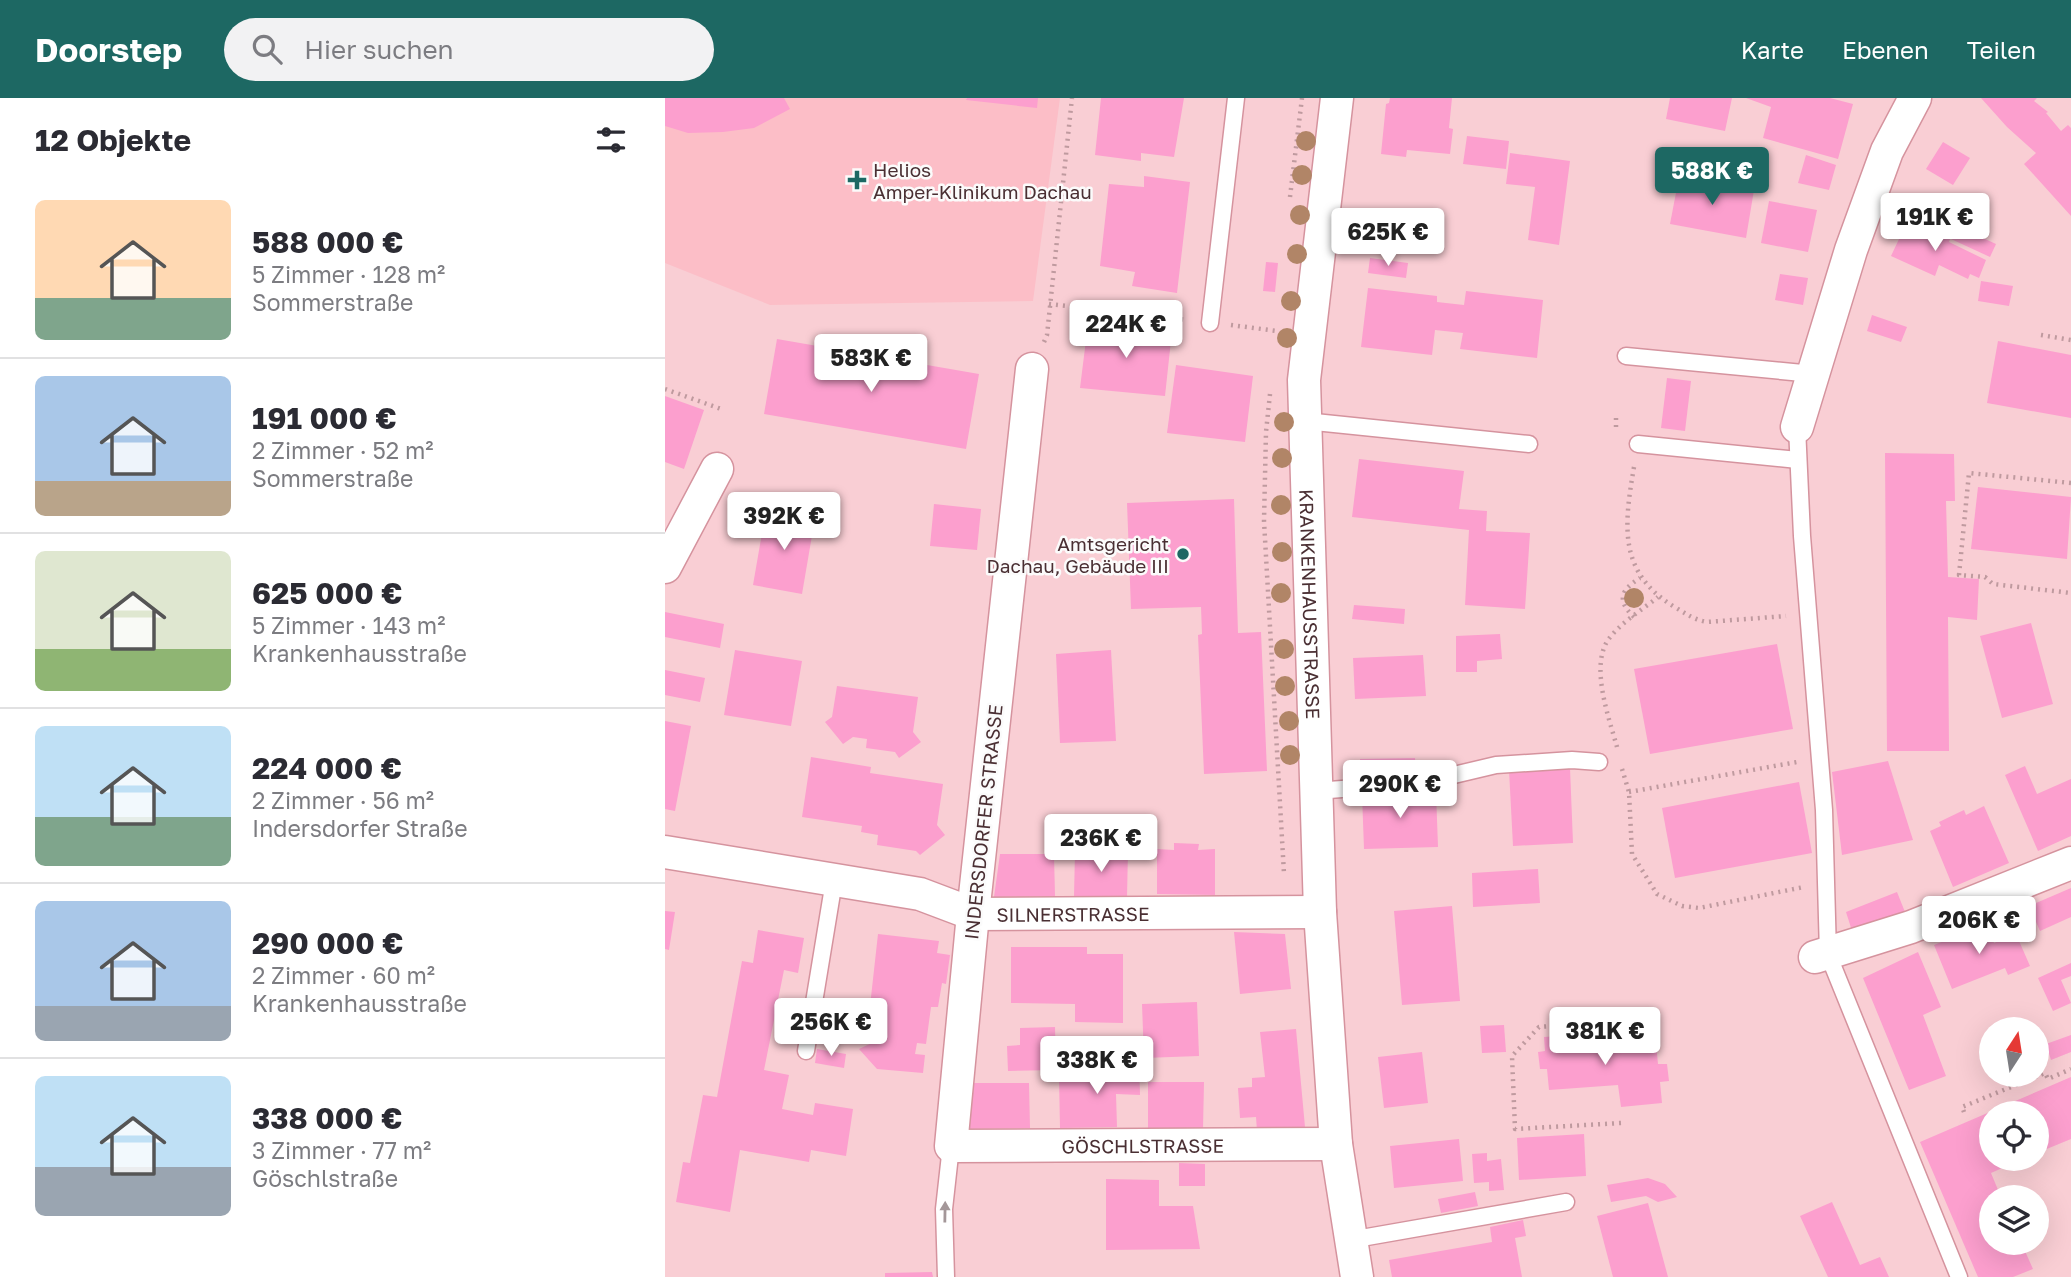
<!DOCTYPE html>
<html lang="de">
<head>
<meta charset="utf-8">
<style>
	body { margin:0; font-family:"Golos Text",sans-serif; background:#f2f2f3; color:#2b2b33; height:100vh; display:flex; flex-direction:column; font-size:26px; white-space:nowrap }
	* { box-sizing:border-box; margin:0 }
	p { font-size:23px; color:#7c7c81 }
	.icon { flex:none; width:38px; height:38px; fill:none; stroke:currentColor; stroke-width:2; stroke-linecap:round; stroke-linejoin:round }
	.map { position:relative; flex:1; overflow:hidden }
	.sheet { display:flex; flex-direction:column; background:#fff; width:665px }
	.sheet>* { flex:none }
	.needle { width:46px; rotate:12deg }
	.fabs { position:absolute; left:1314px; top:919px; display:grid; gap:14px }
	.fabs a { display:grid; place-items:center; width:70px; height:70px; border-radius:50%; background:#fff; box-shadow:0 7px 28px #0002; font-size:35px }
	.price { position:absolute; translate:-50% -60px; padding:0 16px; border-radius:7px; background:#fff; color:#222; font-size:23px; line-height:46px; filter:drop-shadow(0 2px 4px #0008) }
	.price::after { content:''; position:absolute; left:50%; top:42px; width:21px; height:16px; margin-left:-10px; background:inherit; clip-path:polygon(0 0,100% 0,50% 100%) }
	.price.active { background:#1d6863; color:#fff }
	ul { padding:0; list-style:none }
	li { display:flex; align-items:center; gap:21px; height:175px; padding:0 35px }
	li+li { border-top:2px solid #e1e1e2 }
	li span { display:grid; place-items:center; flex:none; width:196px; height:140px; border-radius:10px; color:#555 }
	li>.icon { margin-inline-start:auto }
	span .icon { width:84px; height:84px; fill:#fffc; stroke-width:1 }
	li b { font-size:30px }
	h2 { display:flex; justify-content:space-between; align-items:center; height:84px; padding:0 35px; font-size:30px }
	header { display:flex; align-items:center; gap:42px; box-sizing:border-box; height:98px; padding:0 35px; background:#1d6863; color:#fff }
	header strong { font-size:33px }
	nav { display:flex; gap:38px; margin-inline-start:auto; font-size:24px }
	.search { width:490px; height:63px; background:#f2f2f3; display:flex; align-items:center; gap:18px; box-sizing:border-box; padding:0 24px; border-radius:38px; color:#7c7c81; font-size:26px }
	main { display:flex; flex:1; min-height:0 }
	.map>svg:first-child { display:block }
</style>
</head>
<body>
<header>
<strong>Doorstep</strong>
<div class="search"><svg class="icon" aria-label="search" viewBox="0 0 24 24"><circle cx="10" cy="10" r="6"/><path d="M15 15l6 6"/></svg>Hier suchen</div>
<nav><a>Karte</a><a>Ebenen</a><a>Teilen</a></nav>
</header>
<main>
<section class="sheet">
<h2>12 Objekte<svg class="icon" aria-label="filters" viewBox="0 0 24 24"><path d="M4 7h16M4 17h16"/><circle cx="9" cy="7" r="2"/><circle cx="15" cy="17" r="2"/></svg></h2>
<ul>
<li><span style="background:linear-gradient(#ffd9b3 70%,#7fa58c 0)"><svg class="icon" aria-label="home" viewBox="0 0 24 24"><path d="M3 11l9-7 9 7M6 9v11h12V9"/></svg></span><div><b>588 000 €</b><p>5 Zimmer · 128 m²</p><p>Sommerstraße</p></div></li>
<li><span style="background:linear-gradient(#a9c7e8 75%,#b9a48a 0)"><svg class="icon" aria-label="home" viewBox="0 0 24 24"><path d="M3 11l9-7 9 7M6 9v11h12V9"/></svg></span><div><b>191 000 €</b><p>2 Zimmer · 52 m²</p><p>Sommerstraße</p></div></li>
<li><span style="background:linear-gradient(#dfe7d0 70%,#8fb573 0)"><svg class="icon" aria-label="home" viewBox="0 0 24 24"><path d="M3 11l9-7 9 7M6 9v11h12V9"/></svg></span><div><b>625 000 €</b><p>5 Zimmer · 143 m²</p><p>Krankenhausstraße</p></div></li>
<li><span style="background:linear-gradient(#bfe0f5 65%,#7fa58c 0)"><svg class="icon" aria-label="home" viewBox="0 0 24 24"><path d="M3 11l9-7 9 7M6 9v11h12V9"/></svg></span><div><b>224 000 €</b><p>2 Zimmer · 56 m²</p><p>Indersdorfer Straße</p></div></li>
<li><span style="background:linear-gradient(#a9c7e8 75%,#9aa5b1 0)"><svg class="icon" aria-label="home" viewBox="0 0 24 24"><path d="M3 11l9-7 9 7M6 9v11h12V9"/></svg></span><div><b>290 000 €</b><p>2 Zimmer · 60 m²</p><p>Krankenhausstraße</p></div></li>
<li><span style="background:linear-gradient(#bfe0f5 65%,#9aa5b1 0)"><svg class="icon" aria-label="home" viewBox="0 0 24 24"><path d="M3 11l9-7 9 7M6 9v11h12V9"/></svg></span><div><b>338 000 €</b><p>3 Zimmer · 77 m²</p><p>Göschlstraße</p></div></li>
</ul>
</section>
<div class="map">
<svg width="1406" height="1179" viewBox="0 0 1406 1179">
	<rect width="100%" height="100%" fill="#f9ced4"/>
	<path fill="#fcbec7" d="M0 0H395L368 203 105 207 0 165Z"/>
	<g fill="#fc9fce">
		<path d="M0 0H119L125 11 89 30 58 34 23 35 0 28Z"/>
		<path d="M302 0H373L372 10 301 2Z"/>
		<path d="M436 0H519L509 59 476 55V63L430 57Z"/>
		<path d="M725 0H787L784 30 788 31 785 56 742 52 741 59 716 56 721 6 724 5Z"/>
		<path d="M1005 0H1067L1060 33 1001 21Z"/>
		<path d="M1081 0H1165L1188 6 1173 61 1098 40 1106 9Z"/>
		<path d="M1316 0H1372L1369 3 1383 14 1381 15 1396 33 1403 27 1406 30V118L1359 66 1371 55 1342 29Z"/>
		<path d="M802 38 844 43 841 71 798 66Z"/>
		<path d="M1278 44 1305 60 1288 87 1261 71Z"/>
		<path d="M845 55 905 63 894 147 863 142 870 89 841 86Z"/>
		<path d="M1141 57 1171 67 1164 92 1133 85Z"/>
		<path d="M479 78 525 84 512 195 467 188 470 174 435 168 444 86 479 89Z"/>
		<path d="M1014 79 1089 92 1081 140 1005 126Z"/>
		<path d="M1104 103 1152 112 1143 154 1096 145Z"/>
		<path d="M1243 122 1285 141 1284 144 1321 162 1314 180 1305 176 1303 181 1274 167 1270 178 1226 158Z"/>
		<path d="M1292 128 1331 146 1325 159 1286 141Z"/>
		<path d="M705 160 743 165 741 180 703 175Z"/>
		<path d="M601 164 613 165 610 194 598 193Z"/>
		<path d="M1115 176 1143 180 1138 207 1110 202Z"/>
		<path d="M1316 183 1348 188 1344 208 1313 203Z"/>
		<path d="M703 190 772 198V204L799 207 801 193 878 202 872 260 795 251 798 235 770 232 767 257 696 249Z"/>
		<path d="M1207 217 1242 229 1236 244 1202 233Z"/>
		<path d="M423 226 507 233 500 298 415 290Z"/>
		<path d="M112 241 314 276 301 351 99 316Z"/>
		<path d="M1333 243 1406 257V320L1322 305Z"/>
		<path d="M511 267 588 278 580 344 502 335Z"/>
		<path d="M1002 280 1026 283 1020 333 996 330Z"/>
		<path d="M0 298 39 312 19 371 0 364Z"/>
		<path d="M1220 355 1289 356 1290 403H1281L1283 479 1314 481 1312 522 1283 519 1284 653H1222Z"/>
		<path d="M694 361 799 373 794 411 822 413 821 433 865 435 860 511 800 507 804 432 687 419Z"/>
		<path d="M1313 389 1406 399 1402 461 1306 451Z"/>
		<path d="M569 401 573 535 596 534 602 673 539 676 533 537 537 536 536 509 466 511 462 405Z"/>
		<path d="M269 406 316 411 312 452 265 448Z"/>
		<path d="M101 412 150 420 137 496 88 487Z"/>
		<path d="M689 507 740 511 739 526 687 521Z"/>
		<path d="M0 514 59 526 55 550 0 539Z"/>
		<path d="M1366 525 1388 606 1337 620 1315 538Z"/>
		<path d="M835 536 837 561 812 563V574H791V538Z"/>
		<path d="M1112 546 1128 631 985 656 969 571Z"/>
		<path d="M70 552 137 563 126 628 59 617Z"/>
		<path d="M446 552 451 643 395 645 391 556Z"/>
		<path d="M758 557 761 598 690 601 688 560Z"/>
		<path d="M0 572 40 580 35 604 0 597Z"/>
		<path d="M172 588 253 599 248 634 256 644 234 660 230 654 201 650 202 641 188 639 178 646 160 624 167 619Z"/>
		<path d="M0 623 26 628 10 713 0 711Z"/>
		<path d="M146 659 206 669 205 675 278 686 272 727 280 737 255 757 251 753 212 747 213 737 196 734 197 728 137 719Z"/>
		<path d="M750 660 751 677 696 678 695 661Z"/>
		<path d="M1223 663 1248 742 1177 757 1167 674Z"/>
		<path d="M1360 668 1372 696 1406 681V738L1373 753 1340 677Z"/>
		<path d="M905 670 908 745 848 748 844 672Z"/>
		<path d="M1134 684 1147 755 1010 780 997 710Z"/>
		<path d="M771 694 773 749 699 751 697 696Z"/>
		<path d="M1319 708 1344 765 1288 789 1265 733 1276 728 1274 724 1299 712 1301 717Z"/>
		<path d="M509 745 534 746 533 752 550 751V797L492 796V751L509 752Z"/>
		<path d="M410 753H463L462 799H409Z"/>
		<path d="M335 756H389L390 798 329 799Z"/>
		<path d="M873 771 875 805 808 809 807 775Z"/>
		<path d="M1406 790V819L1375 833 1364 808Z"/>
		<path d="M1232 794 1242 819 1188 836 1181 814Z"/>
		<path d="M787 808 795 903 737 907 729 813Z"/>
		<path d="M0 813 10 814 4 852 0 851Z"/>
		<path d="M1322 826 1329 845 1351 836 1365 868 1343 877 1340 870 1287 891 1269 847Z"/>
		<path d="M93 832 139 840 133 875 119 872 99 972 124 977 117 1011 148 1017 150 1005 188 1011 181 1058 146 1052 144 1064 75 1052 65 1114 11 1104 18 1064 25 1065 38 997 52 999 77 863 88 865Z"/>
		<path d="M569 834 620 836 626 891 575 896Z"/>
		<path d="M213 836 274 843 272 855 285 857 281 886 277 885 273 909H266L261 946 252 945 250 956 260 957 258 975 212 971 194 951 211 943 214 946 219 910 205 908Z"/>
		<path d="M346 849H422V856H458V925L410 924V906L346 905Z"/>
		<path d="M1253 854 1276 909 1258 917 1281 978 1244 992 1198 880Z"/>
		<path d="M1406 865V878L1396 882 1406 905 1388 913 1373 880Z"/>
		<path d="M532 904 534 958 479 960 477 906Z"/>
		<path d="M839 927 841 954 817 955 815 928Z"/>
		<path d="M390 929 391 972 343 973 342 948 355 947V930Z"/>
		<path d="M631 931 640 1029 592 1033 591 1019 575 1020 573 990 587 989V980L600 979 595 934Z"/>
		<path d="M949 934 950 948 991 945 993 966H1002L1004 983 995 984 997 1005 956 1009 953 987 884 992 882 971H875L873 954 880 953 879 939Z"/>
		<path d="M1406 937V954L1386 962 1381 946Z"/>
		<path d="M152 951 181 956 179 970 150 965Z"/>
		<path d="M757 954 763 1005 719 1010 713 959Z"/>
		<path d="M474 962 475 997 451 996 452 1029 395 1030 394 978H448V963Z"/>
		<path d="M1406 979V1041L1372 1055V1015H1326V1060H1360L1326 1075 1336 1099H1326V1144H1356L1368 1171 1348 1179H1313L1255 1044Z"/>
		<path d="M483 984H539L538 1031H483Z"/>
		<path d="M306 985H364L365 1030 300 1031Z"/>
		<path d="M919 1036 921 1078 854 1082 852 1040Z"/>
		<path d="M794 1041 798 1083 729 1090 725 1048Z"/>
		<path d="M822 1055V1063L836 1061 839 1092 824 1093V1084L809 1085 807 1056Z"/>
		<path d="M514 1065 540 1066V1088H514Z"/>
		<path d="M983 1080 1000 1086 1012 1099 993 1104 981 1098 946 1104 942 1087Z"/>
		<path d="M441 1081 494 1082V1108H528L535 1151 441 1152Z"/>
		<path d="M810 1094 813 1108 776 1115 773 1101Z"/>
		<path d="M1167 1104 1195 1167 1215 1159 1224 1179H1163L1135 1118Z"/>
		<path d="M983 1105 1003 1179H948L932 1118Z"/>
		<path d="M858 1122 861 1138 850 1140 857 1179H727L724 1162 827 1144 825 1129Z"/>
		<path d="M267 1174 268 1179H220V1175Z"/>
	</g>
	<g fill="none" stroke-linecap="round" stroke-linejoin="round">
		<g stroke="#d5939e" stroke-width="19">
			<g id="service">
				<path d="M545 225 571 0"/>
				<path d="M961 258 1148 276"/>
				<path d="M640 323 864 346"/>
				<path d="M1132 329 1137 438 1159 712 1163 856 1294 1179"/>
				<path d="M973 346 1133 362"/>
				<path d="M651 693 755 685 831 667 907 662 934 664"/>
				<path d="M141 953 169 783"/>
				<path d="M685 1142 901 1104"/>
				<path d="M281 1179 279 1111 286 1048"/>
			</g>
		</g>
		<g stroke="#d5939e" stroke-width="35">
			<g id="minor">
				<path id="s1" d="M672 0 639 282 655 814 671 1046 692 1179"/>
				<path id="s2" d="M367 271 308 816 286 1048 671 1046"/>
				<path d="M1132 329 1186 152 1222 53 1250 0"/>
				<path d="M0 469 52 371"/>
				<path id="s3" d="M0 754 255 796 308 816 655 814"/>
				<path d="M1150 859 1246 829 1406 765"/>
			</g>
		</g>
		<g stroke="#bf9a9f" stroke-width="4.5" stroke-dasharray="2 5" stroke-linecap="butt">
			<path d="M625 99 637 0"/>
			<path d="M384 206 523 222"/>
			<path d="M566 227 612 233"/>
			<path d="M1376 237 1406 242"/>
			<path d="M379 244 382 237 407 0"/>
			<path d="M0 291 59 312"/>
			<path d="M605 296 601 334 599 423 619 776"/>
			<path d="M951 320V330L954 332"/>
			<path d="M969 369C959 427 953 474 1008 508 1020 515 1029 522 1042 524L1121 518"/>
			<path d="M1406 385 1304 375 1294 477 1320 479 1328 486 1406 495"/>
			<path d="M969 519C951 502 956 492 975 480"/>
			<path d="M952 649C944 620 925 569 943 542 955 525 977 512 993 499"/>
			<path d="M957 671 964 694 967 756 992 796 1017 808 1034 810 1139 789"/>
			<path d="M964 694 1132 664"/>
			<path d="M1299 1014 1297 1009 1380 975 1383 981 1406 971"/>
			<path d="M956 1025 850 1031 847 958 874 929 954 923 961 929 963 944"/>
		</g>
		<use href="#service" stroke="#fff" stroke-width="16"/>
		<use href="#minor" stroke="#fff" stroke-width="32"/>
	</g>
	<g fill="#b18567">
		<circle cx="641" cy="43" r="10"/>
		<circle cx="637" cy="77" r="10"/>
		<circle cx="635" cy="117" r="10"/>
		<circle cx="632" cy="156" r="10"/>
		<circle cx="626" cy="203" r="10"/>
		<circle cx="622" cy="240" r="10"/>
		<circle cx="619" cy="324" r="10"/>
		<circle cx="617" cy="360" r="10"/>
		<circle cx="616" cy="407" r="10"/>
		<circle cx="617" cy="454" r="10"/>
		<circle cx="616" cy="495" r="10"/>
		<circle cx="969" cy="500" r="10"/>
		<circle cx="619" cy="551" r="10"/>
		<circle cx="620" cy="588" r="10"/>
		<circle cx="624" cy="623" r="10"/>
		<circle cx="625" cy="657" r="10"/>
	</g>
	<defs><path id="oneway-solid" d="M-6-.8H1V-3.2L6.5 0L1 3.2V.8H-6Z" transform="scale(1.75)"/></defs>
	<use fill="#a49799" href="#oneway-solid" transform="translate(280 1114) rotate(-89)"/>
	<g fill="#1d6863" stroke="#fbfbfb" stroke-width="2.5">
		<path d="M188.5 71.5h7v7h7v7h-7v7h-7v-7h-7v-7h7z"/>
		<circle cx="518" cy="456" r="7"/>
	</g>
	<g text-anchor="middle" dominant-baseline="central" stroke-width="5" stroke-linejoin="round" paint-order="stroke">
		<g font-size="19" fill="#4a2f33" stroke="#fbfbfb" text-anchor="start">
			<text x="208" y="71">Helios<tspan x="208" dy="22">Amper-Klinikum Dachau</tspan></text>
			<text x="504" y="445" text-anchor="end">Amtsgericht<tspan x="504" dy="22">Dachau, Gebäude III</tspan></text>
		</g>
		<g font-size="19" fill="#4a2f33" stroke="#fbfbfb">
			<text stroke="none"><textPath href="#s1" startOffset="508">KRANKENHAUSSTRASSE</textPath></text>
			<text transform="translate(318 724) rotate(-84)">INDERSDORFER STRASSE</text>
			<text stroke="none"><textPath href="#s3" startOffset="415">SILNERSTRASSE</textPath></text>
			<text stroke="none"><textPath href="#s2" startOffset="973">GÖSCHLSTRASSE</textPath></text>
		</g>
	</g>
</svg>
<div class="fabs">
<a><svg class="needle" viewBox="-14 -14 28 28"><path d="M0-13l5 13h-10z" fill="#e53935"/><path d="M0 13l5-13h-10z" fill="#7c7c81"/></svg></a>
<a><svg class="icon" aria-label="locate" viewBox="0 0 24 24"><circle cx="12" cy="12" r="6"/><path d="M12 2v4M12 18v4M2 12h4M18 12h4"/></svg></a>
<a><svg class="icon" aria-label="layers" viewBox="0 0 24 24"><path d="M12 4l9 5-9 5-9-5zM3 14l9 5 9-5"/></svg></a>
</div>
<b class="price active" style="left:1047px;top:109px">588K €</b>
<b class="price" style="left:1270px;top:155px">191K €</b>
<b class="price" style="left:723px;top:170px">625K €</b>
<b class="price" style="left:461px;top:262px">224K €</b>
<b class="price" style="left:206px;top:296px">583K €</b>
<b class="price" style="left:119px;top:454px">392K €</b>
<b class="price" style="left:735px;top:722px">290K €</b>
<b class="price" style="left:436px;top:776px">236K €</b>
<b class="price" style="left:1314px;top:858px">206K €</b>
<b class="price" style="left:166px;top:960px">256K €</b>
<b class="price" style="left:940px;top:969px">381K €</b>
<b class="price" style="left:432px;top:998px">338K €</b>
</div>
</main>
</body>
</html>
